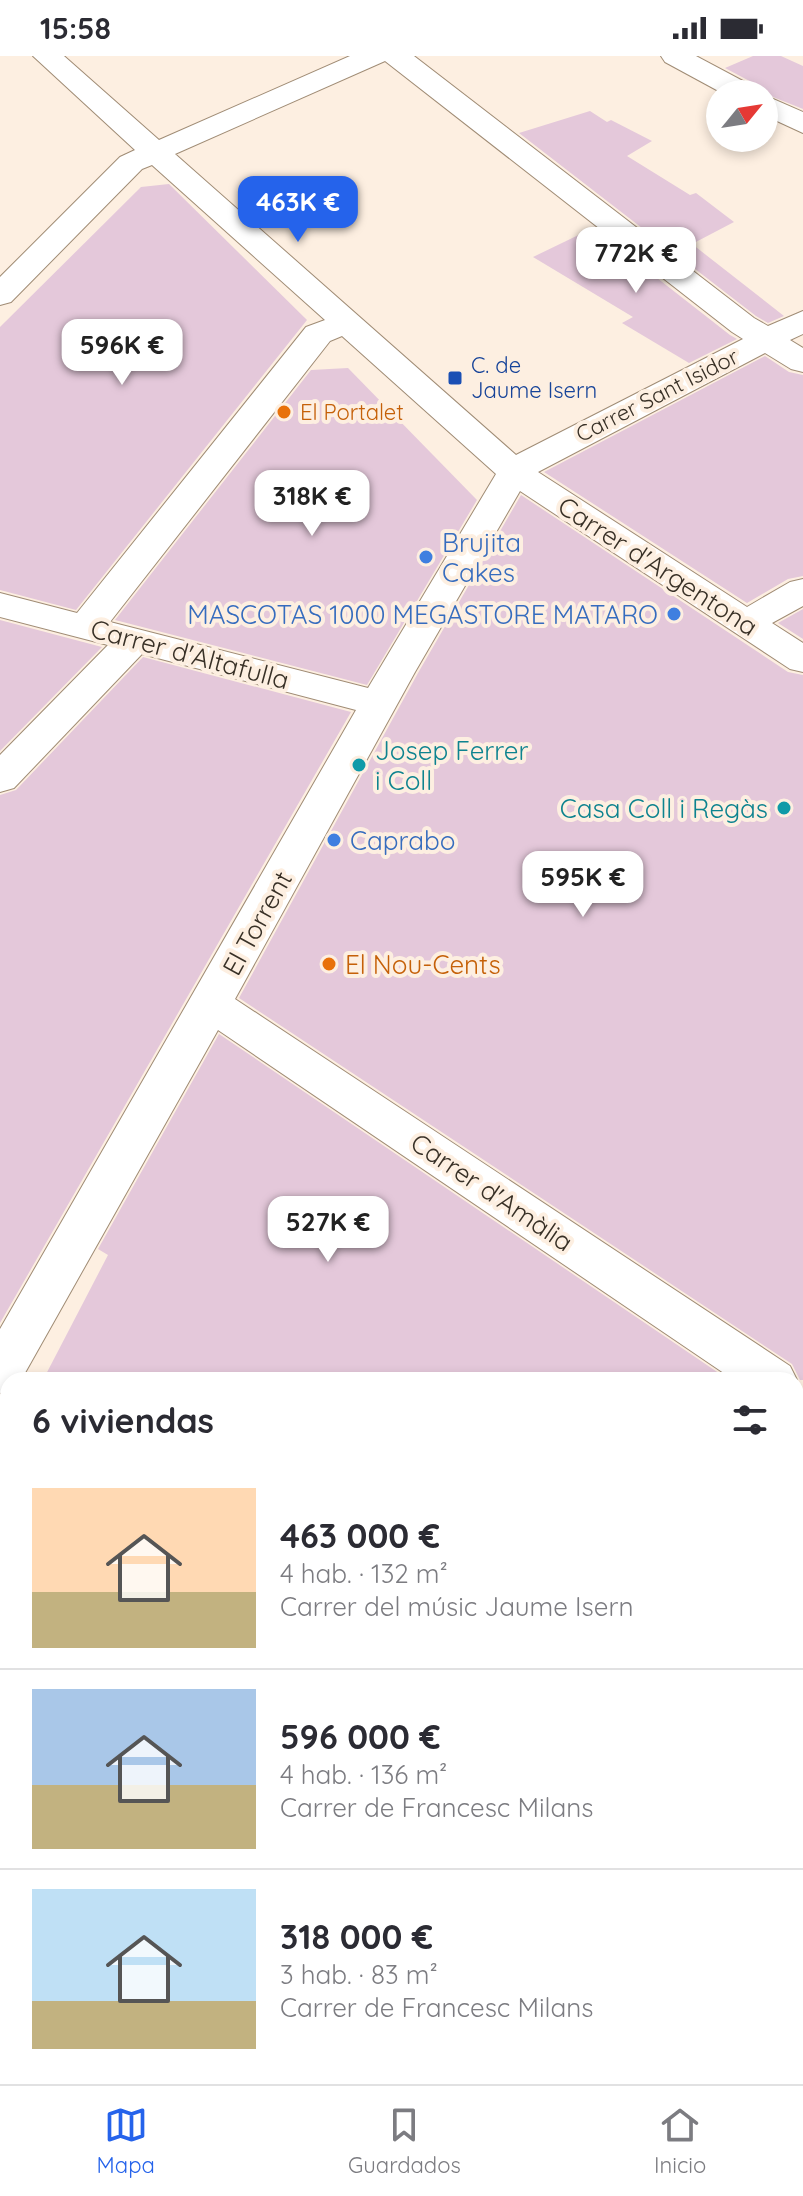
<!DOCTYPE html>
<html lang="es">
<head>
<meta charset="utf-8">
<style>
	body { margin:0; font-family:Quicksand,sans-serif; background:#f2f2f3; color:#2b2b33; height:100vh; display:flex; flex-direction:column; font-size:30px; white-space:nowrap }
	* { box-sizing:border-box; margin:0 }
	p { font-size:26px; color:#7c7c81 }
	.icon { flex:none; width:44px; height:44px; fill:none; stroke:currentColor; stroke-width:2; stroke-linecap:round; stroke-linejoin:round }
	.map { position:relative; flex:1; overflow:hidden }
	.sheet { position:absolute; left:0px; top:1316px; width:804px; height:712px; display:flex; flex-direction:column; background:#fff; border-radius:24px 24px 0 0; box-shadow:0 4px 12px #0003 }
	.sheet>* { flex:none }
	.needle { width:52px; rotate:60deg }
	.controls { position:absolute; left:706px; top:24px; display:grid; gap:16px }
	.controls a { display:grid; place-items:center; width:72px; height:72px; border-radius:50%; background:#fff; box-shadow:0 4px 12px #0003; font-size:40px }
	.price { position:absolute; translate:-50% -68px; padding:0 18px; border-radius:16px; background:#fff; color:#222; font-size:26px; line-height:52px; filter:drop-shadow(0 2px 4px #0008) }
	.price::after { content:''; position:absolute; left:50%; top:48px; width:24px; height:18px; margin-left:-12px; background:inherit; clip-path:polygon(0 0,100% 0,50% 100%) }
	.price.on { background:#2563eb; color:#fff }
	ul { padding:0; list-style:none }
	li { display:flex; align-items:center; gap:24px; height:200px; padding:0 32px }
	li+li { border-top:2px solid #e1e1e2 }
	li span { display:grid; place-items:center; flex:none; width:224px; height:160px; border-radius:0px; color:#555 }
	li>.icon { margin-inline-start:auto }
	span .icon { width:96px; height:96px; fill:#fffc; stroke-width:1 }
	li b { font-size:34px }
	h2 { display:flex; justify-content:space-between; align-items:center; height:96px; padding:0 32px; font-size:34px }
	.status { display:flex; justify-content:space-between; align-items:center; height:56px; padding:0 40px; background:#fff; direction:ltr }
	.status svg { height:22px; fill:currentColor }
	.menu { display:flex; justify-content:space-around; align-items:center; height:112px; border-top:2px solid #e1e1e2; background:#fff; font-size:22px; color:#7c7c81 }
	.menu a { display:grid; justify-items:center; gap:4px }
	.menu .on { color:#2563eb }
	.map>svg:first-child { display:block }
</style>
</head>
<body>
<div class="status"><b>15:58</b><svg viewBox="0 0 49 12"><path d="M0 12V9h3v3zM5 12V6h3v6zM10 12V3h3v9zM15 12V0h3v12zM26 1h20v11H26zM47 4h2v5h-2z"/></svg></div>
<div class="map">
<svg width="803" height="2028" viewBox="0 0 803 2028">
	<rect width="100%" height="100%" fill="#fdefe1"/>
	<g fill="#e4c8da">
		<path d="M753 0H781L803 10V53L763 37 757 29 725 12Z"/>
		<path d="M590 55 607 66 611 64 652 85 627 100 690 139 696 137 734 166 692 188 784 260 768 267 756 260 519 77Z"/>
		<path d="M169 128 307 264 76 554 0 534V271L141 131Z"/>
		<path d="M593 172 730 279 737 283 689 307 622 267 633 261 533 201Z"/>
		<path d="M765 300 789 316 803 319V520L788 523 747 547 544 416Z"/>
		<path d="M348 312 477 444 367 629 115 564 311 314Z"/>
		<path d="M521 439 788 616 803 619V1324H800L792 1308 239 942 418 617Z"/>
		<path d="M803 553V583L778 567Z"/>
		<path d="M0 564 102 591 0 695Z"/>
		<path d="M143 601 351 656 0 1267V739L16 734Z"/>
		<path d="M219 978 729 1324H43L108 1199 98 1193Z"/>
	</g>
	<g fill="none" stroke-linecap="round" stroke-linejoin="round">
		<g stroke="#a08c75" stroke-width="2">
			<g id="street">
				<path d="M33 0H64L159 84 350 0H414L754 262 768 270 803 255V278L790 284 803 292V316L791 313 765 297 538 416 747 551 790 526 803 523V550L772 567 803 587V616L790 613 520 435 415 616 235 943 790 1310 797 1324 796 1327V1324H734L218 974 21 1324H8V1335L0 1337V1273L356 654 142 598 14 732 0 736V699L108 589 0 561V537L77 557 306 271 325 264 152 109 142 113 11 246 0 249V221L120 101 135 94ZM385 5 732 276 743 283 516 399 175 98ZM342 280 496 418 368 632 110 566 330 285Z"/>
				<path d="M661 0H696L756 32 760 38H724L665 6Z"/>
				<path d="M764 39 803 56V77L764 59Z"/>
				<path d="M803 1477V1524L796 1527V1480Z"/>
				<path d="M0 1506 8 1509V1555L0 1552Z"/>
				<path d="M796 1881 803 1884V1942L796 1939Z"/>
				<path d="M433 2020H493L492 2028H432Z"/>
			</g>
		</g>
		<use href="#street" fill="#fff" fill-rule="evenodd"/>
	</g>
	<rect fill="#1a4fb4" stroke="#fdefe1" stroke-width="3" x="447" y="314" width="16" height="16" rx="4"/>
	<g fill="#e8710a" stroke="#fdefe1" stroke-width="3">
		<circle cx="284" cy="356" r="8"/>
		<circle cx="329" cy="908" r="8"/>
	</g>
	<g fill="#3f7fe0" stroke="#fdefe1" stroke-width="3">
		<circle cx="426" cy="501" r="8"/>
		<circle cx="674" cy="558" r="8"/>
		<circle cx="334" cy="784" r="8"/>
	</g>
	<g fill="#0f9aa8" stroke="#fdefe1" stroke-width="3">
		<circle cx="359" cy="709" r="8"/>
		<circle cx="784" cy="752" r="8"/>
	</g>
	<g text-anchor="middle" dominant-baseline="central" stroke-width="8" stroke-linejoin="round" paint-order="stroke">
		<g font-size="22" fill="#164399" stroke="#fdefe1" text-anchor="start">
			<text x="471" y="309">C. de<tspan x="471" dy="25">Jaume Isern</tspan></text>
		</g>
		<g font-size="22" fill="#383026" stroke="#fdefe1">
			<text transform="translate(657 339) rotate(-27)">Carrer Sant Isidor</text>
		</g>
		<g font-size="22" fill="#c56008" stroke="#fdefe1" text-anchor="start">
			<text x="300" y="356">El Portalet</text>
		</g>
		<g font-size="26" fill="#366cbe" stroke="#fdefe1" text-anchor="start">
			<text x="442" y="486">Brujita<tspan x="442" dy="30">Cakes</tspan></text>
			<text x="658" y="558" text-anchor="end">MASCOTAS 1000 MEGASTORE MATARO</text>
			<text x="350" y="784">Caprabo</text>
		</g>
		<g font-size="26" fill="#383026" stroke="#fdefe1">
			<text transform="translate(658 510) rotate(33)">Carrer d'Argentona</text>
			<text transform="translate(190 598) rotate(15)">Carrer d'Altafulla</text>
			<text transform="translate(257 867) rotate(-61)">El Torrent</text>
			<text transform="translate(492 1136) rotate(34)">Carrer d'Amàlia</text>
		</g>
		<g font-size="26" fill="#0d838f" stroke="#fdefe1" text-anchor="start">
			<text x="375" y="694">Josep Ferrer<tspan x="375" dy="30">i Coll</tspan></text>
			<text x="768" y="752" text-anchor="end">Casa Coll i Regàs</text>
		</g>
		<g font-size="26" fill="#c56008" stroke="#fdefe1" text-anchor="start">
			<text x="345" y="908">El Nou-Cents</text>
		</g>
	</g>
</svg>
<div class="controls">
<a><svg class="needle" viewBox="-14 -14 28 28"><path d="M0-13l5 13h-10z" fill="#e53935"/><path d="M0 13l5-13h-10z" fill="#7c7c81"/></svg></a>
</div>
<b class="price on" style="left:298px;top:188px">463K €</b>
<b class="price" style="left:636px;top:239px">772K €</b>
<b class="price" style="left:122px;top:331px">596K €</b>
<b class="price" style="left:312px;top:482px">318K €</b>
<b class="price" style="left:583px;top:863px">595K €</b>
<b class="price" style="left:328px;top:1208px">527K €</b>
<section class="sheet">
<h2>6 viviendas<svg class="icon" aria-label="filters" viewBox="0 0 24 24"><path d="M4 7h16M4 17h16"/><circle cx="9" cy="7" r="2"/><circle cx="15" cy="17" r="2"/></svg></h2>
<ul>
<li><span style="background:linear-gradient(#ffd9b3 65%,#c2b280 0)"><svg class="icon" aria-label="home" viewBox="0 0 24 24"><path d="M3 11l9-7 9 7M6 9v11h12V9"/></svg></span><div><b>463 000 €</b><p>4 hab. · 132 m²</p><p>Carrer del músic Jaume Isern</p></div></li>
<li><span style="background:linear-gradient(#a9c7e8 60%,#c2b280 0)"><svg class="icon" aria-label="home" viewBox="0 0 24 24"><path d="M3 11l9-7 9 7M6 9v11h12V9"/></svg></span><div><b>596 000 €</b><p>4 hab. · 136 m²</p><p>Carrer de Francesc Milans</p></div></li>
<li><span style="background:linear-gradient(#bfe0f5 70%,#c2b280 0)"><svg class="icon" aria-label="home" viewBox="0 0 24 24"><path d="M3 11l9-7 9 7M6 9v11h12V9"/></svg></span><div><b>318 000 €</b><p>3 hab. · 83 m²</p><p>Carrer de Francesc Milans</p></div></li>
</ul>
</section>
</div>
<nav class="menu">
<a class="on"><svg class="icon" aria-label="map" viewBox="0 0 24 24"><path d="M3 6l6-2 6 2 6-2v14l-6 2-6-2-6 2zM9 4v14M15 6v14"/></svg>Mapa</a>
<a><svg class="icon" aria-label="saved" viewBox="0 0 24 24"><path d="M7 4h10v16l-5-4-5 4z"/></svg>Guardados</a>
<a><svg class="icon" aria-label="home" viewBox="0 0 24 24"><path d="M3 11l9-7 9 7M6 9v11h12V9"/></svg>Inicio</a>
</nav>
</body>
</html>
